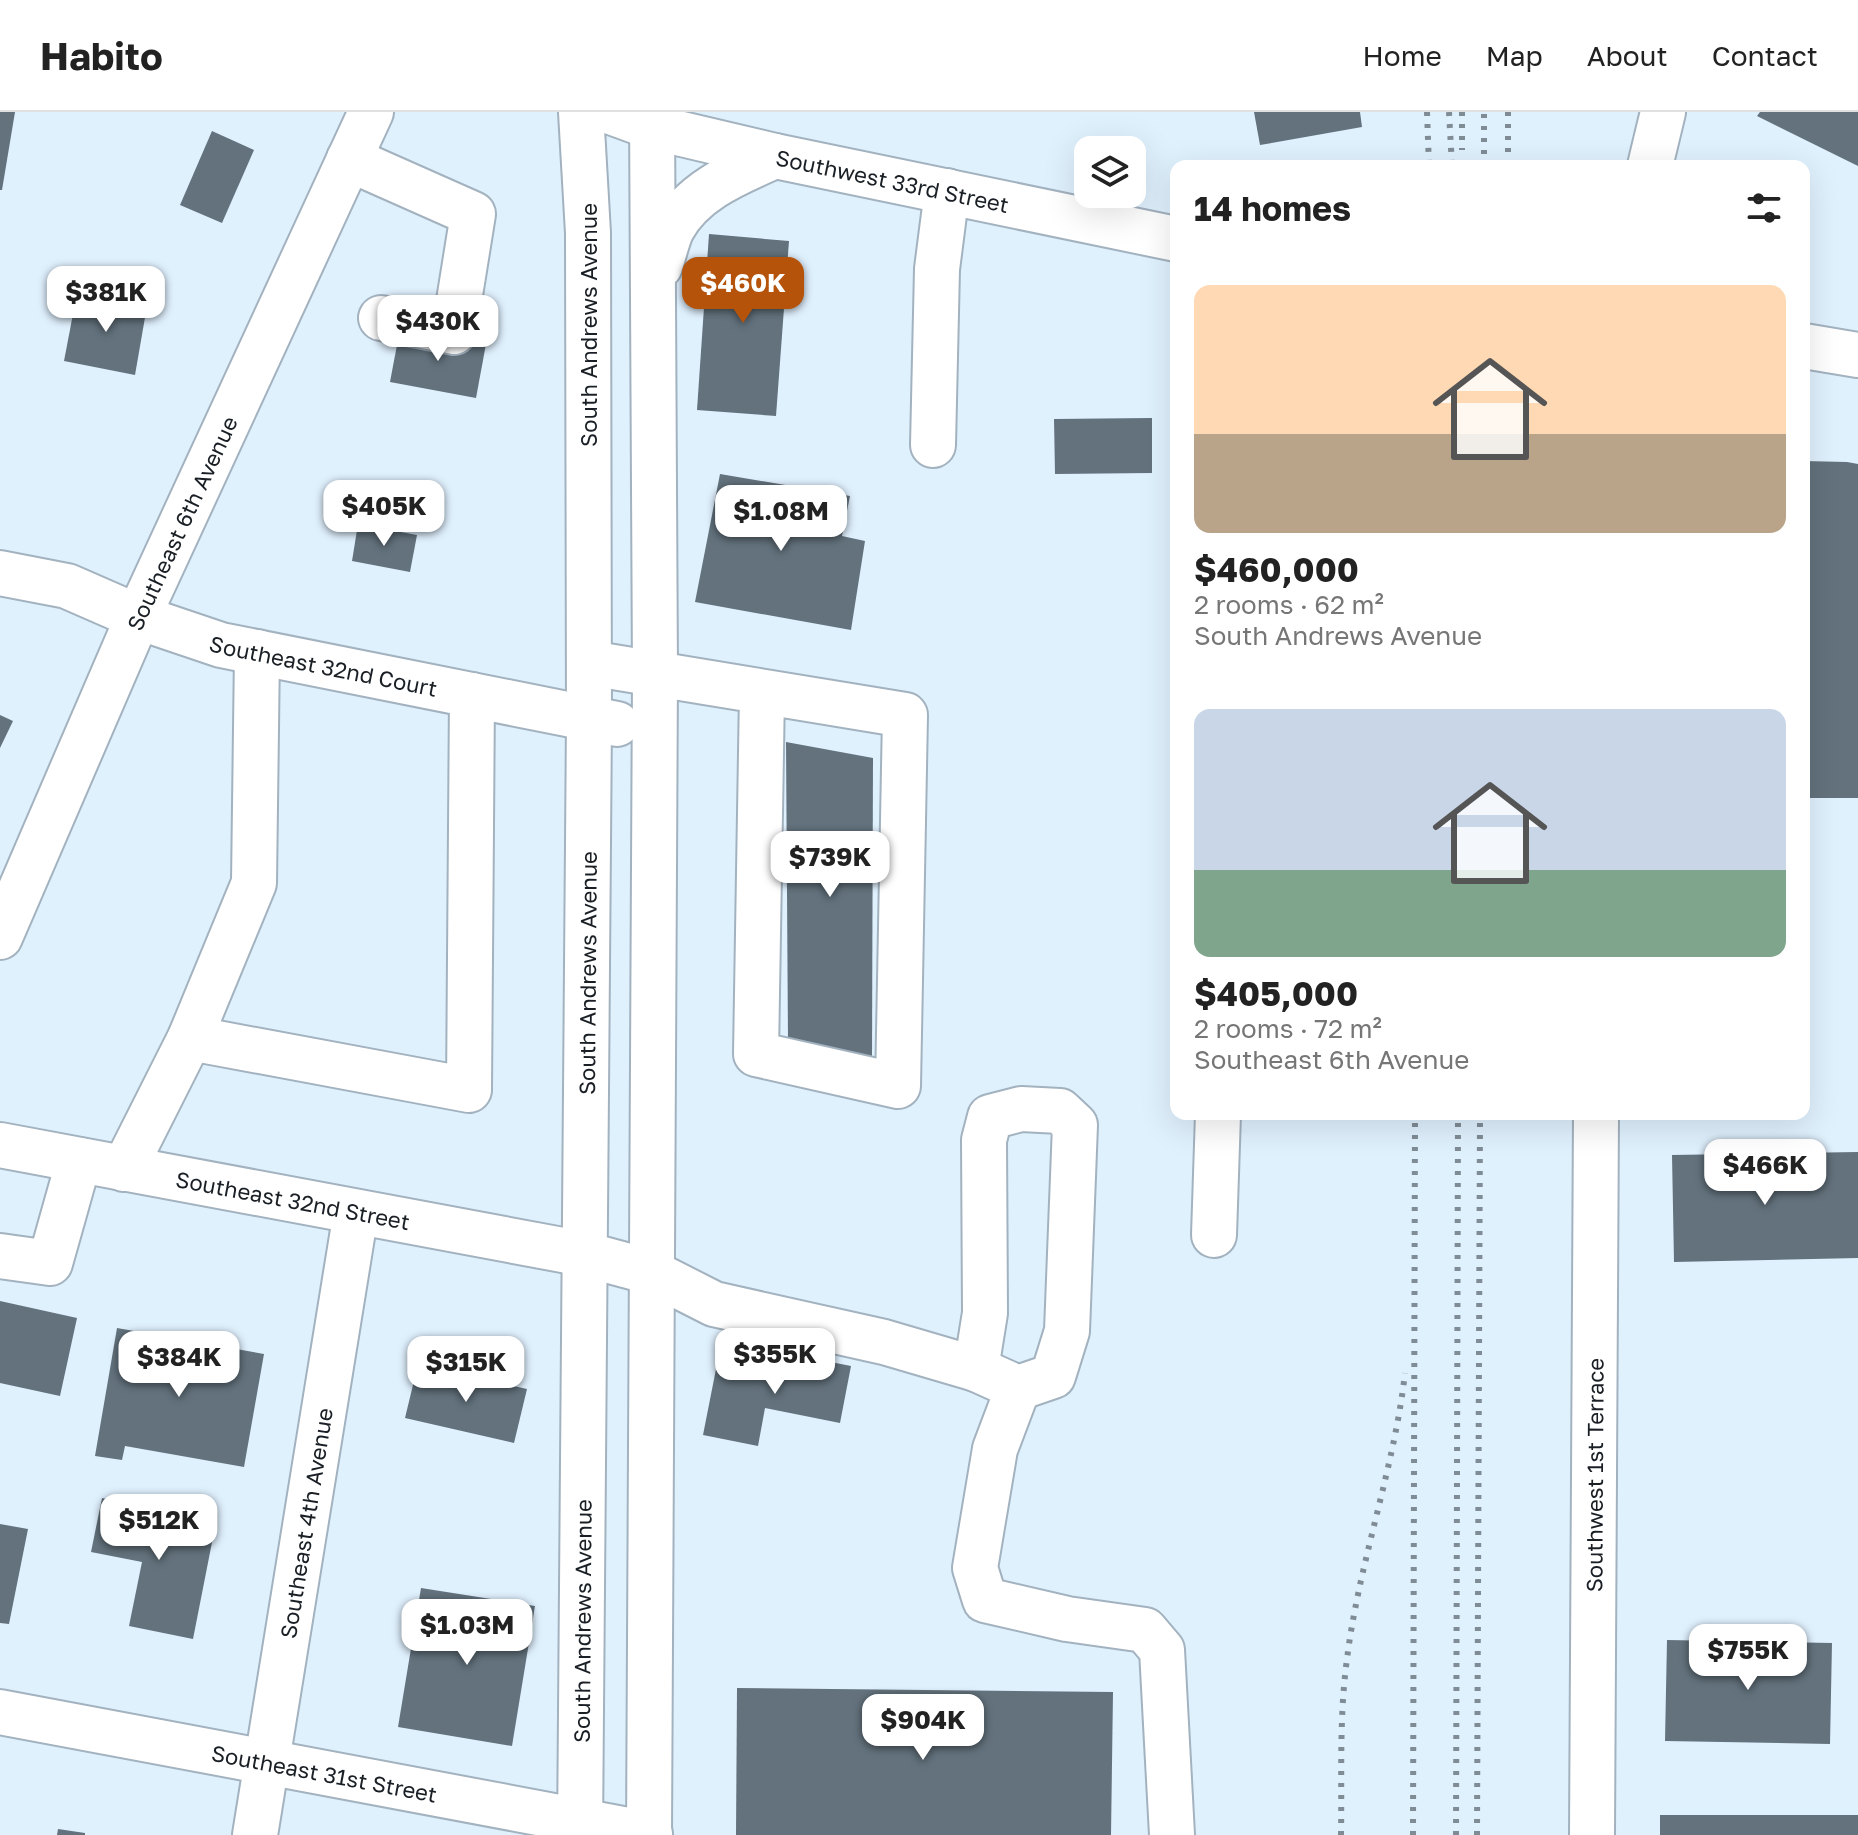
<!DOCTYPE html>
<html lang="en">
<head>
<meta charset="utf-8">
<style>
	body { margin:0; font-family:"Golos Text",sans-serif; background:#f2f2f2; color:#222; height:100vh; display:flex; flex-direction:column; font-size:30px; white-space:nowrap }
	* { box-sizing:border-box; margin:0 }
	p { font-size:26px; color:#767676 }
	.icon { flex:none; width:44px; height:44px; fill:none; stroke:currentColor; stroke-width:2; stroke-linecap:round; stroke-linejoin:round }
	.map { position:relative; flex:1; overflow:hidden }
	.drawer { position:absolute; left:1170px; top:48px; width:640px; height:960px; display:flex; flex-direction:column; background:#fff; border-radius:16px; box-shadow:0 8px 32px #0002 }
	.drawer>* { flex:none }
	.controls { position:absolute; left:1074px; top:24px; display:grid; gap:16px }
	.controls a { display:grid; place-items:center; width:72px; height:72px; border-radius:16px; background:#fff; box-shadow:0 8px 32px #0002; font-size:40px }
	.price { position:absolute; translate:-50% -68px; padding:0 18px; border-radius:16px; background:#fff; color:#222; font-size:26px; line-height:52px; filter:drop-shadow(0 2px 4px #0008) }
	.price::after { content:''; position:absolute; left:50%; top:48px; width:24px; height:18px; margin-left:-12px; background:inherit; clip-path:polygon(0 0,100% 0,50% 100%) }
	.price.active { background:#b45309; color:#fff }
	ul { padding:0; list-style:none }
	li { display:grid; align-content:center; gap:16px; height:424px; padding:0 24px }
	li span { display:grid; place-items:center; height:248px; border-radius:16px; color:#555 }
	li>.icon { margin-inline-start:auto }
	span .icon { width:144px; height:144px; fill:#fffc; stroke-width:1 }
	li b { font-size:34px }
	h2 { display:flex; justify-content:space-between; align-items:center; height:96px; padding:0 24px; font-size:34px }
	header { display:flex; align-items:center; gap:48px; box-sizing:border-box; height:112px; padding:0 40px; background:#fff; border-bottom:2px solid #e0e0e0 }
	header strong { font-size:38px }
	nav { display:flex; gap:44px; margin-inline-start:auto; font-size:28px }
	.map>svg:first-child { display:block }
</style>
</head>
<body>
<header>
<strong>Habito</strong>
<nav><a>Home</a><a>Map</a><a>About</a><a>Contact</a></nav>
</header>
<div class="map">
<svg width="1858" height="1723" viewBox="0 0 1858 1723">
	<rect width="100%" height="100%" fill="#e0f1fe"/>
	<g fill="#63727d">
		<path d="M0 0H15L2 78H0Z"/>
		<path d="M1254 0H1360L1362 15 1260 33Z"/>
		<path d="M1760 0H1858V54L1757 4Z"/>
		<path d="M212 19 254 38 222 111 180 93Z"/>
		<path d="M709 122 789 129 776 304 697 298Z"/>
		<path d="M77 181 147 194 135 263 64 249Z"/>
		<path d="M400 217 486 232 476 286 390 270Z"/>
		<path d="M1152 306V361L1055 362 1054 307Z"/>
		<path d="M1804 349 1847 350 1858 352V686H1804Z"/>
		<path d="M720 362 850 384 842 424 865 429 851 518 695 490Z"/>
		<path d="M358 412 417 423 410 460 352 449Z"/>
		<path d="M0 603 13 609 0 636Z"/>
		<path d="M786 630 873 646 872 947 788 929Z"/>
		<path d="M1858 1040V1146L1674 1150 1672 1043Z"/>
		<path d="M0 1189 77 1206 60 1284 0 1271Z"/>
		<path d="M117 1216 264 1242 244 1355 125 1334 122 1348 95 1344Z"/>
		<path d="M770 1238 851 1254 840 1311 765 1296 758 1334 703 1323 716 1257 765 1267Z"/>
		<path d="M418 1252 527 1277 514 1331 405 1306Z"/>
		<path d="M102 1386 216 1410 193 1527 129 1514 142 1450 91 1440Z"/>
		<path d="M0 1412 28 1417 9 1512 0 1511Z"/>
		<path d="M421 1476 535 1494 512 1634 398 1615Z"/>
		<path d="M1667 1528 1832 1531 1830 1632 1665 1629Z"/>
		<path d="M737 1576 1113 1580 1111 1723H736Z"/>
		<rect x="1660" y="1703" width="198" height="20"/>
		<path d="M58 1717 85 1721V1723H57Z"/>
	</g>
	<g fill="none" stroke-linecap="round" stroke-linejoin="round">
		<g stroke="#a3b2bf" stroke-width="48">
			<g id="minor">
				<path id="s1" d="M611 0 652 15 775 44 1176 127"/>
				<path d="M349 47 473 102 454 220 381 206"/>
				<path d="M1650 54 1663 0"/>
				<path d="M660 154C664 142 667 128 672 117 693 78 737 61 775 44"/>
				<path d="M1804 234 1858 243"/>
				<path d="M933 333 937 157 947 79"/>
				<path id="s2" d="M0 461 67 474 138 505 221 533 617 612"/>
				<path d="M589 551 905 603 898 974 756 942 762 580"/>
				<path id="s3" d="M0 825 138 505 371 0"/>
				<path d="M190 926 469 978 472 583"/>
				<path id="s4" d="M0 1033 584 1142 651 1160 714 1192 884 1230 976 1257 1018 1276 995 1337 975 1456 985 1488 1067 1507 1145 1518 1162 1538 1172 1723"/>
				<path d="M124 1057 190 926 254 771 257 540"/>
				<path d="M1214 1123 1218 1002"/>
				<path d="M0 1144 50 1151 79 1048"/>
				<path d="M976 1257 985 1201 984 1028 990 1005 1021 997 1060 999 1075 1013 1067 1219 1053 1264 1018 1276"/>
				<path id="s5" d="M0 1600 650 1722"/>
				<path id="s6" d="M255 1723 356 1100"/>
				<path id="s7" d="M580 1723 589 607 588 121 581 0"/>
				<path d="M649 1723 655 562 652 0"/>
				<path id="s8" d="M1592 1723 1596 1002"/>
			</g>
		</g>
		<use href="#minor" stroke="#fff" stroke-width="44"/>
		<g stroke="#808c95" stroke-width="6" stroke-dasharray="4 8" stroke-linecap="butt">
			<path d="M1427 0 1429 54"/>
			<path d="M1449 0 1452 54"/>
			<path d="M1462 0V38"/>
			<path d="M1508 0V54"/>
			<path d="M1484 54V0"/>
			<path d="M1341 1723C1342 1664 1339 1605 1347 1547 1359 1450 1394 1358 1405 1261"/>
			<path d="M1413 1723 1415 1002"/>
			<path d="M1456 1723 1458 1002"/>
			<path d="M1477 1723 1480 1002"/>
		</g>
	</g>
	<g text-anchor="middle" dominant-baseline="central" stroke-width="6" stroke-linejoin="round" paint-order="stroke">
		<g font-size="22" fill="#191f24" stroke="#fff">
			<text stroke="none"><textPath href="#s1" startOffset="290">Southwest 33rd Street</textPath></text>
			<text transform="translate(588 213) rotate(-90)">South Andrews Avenue</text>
			<text stroke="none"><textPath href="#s3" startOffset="452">Southeast 6th Avenue</textPath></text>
			<text stroke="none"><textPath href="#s2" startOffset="338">Southeast 32nd Court</textPath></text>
			<text stroke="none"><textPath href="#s7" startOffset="862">South Andrews Avenue</textPath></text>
			<text stroke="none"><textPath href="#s4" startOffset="298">Southeast 32nd Street</textPath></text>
			<text stroke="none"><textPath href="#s8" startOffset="360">Southwest 1st Terrace</textPath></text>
			<text stroke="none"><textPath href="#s6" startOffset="316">Southeast 4th Avenue</textPath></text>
			<text stroke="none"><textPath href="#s7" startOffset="214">South Andrews Avenue</textPath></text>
			<text stroke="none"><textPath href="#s5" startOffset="330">Southeast 31st Street</textPath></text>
		</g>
	</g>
</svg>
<div class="controls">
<a><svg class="icon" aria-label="layers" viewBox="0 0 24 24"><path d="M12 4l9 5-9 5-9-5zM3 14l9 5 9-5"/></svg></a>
</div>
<b class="price active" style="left:743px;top:213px">$460K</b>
<b class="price" style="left:106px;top:222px">$381K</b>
<b class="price" style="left:438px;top:251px">$430K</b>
<b class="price" style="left:384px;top:436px">$405K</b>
<b class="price" style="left:781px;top:441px">$1.08M</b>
<b class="price" style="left:830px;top:787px">$739K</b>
<b class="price" style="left:1765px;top:1095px">$466K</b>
<b class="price" style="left:775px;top:1284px">$355K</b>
<b class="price" style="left:179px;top:1287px">$384K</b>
<b class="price" style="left:466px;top:1292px">$315K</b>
<b class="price" style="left:159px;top:1450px">$512K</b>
<b class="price" style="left:467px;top:1555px">$1.03M</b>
<b class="price" style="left:1748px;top:1580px">$755K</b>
<b class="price" style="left:923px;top:1650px">$904K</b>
<section class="drawer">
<h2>14 homes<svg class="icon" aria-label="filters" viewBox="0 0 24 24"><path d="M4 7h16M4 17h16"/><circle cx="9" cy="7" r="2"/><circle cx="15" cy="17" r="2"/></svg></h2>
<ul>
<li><span style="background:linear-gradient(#ffd9b3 60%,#b9a48a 0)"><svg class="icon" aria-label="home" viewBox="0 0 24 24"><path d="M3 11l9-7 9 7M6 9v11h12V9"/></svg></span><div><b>$460,000</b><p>2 rooms · 62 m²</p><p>South Andrews Avenue</p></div></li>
<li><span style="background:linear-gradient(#c9d6e8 65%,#7fa58c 0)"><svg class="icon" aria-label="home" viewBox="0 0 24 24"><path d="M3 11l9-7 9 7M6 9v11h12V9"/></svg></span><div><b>$405,000</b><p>2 rooms · 72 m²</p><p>Southeast 6th Avenue</p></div></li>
</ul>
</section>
</div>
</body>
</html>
